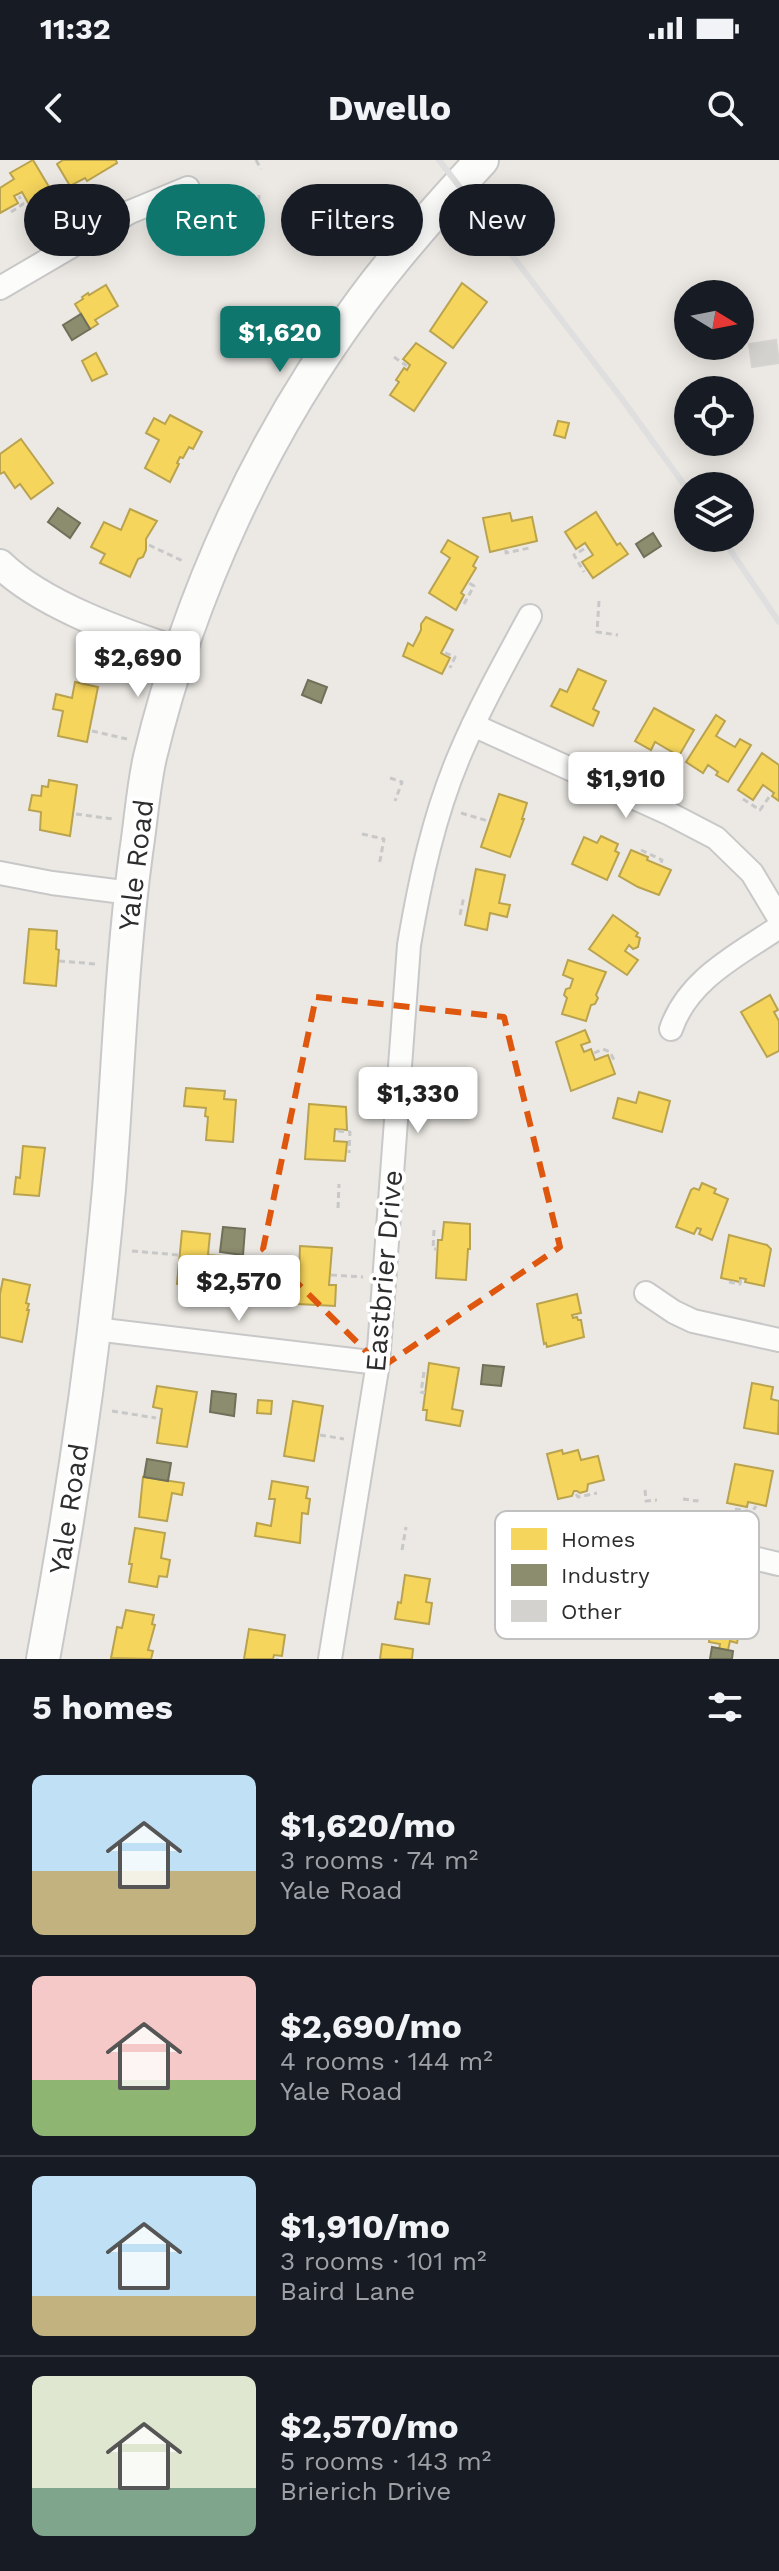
<!DOCTYPE html>
<html lang="en">
<head>
<meta charset="utf-8">
<style>
	body { margin:0; font-family:"Work Sans",sans-serif; background:#20242c; color:#f1f3f6; height:100vh; display:flex; flex-direction:column; font-size:30px; white-space:nowrap }
	* { box-sizing:border-box; margin:0 }
	p { font-size:26px; color:#9ea1a6 }
	.icon { flex:none; width:44px; height:44px; fill:none; stroke:currentColor; stroke-width:2; stroke-linecap:round; stroke-linejoin:round }
	.map { position:relative; height:1499px; overflow:hidden }
	.details { display:flex; flex-direction:column; background:#171b24; flex:1 }
	.details>* { flex:none }
	.hud { position:absolute; left:24px; top:24px; width:732px; height:72px; display:flex; gap:16px }
	.needle { width:52px; rotate:100deg }
	.tools { position:absolute; left:674px; top:120px; display:grid; gap:16px }
	.tools a { display:grid; place-items:center; width:80px; height:80px; border-radius:50%; background:#171b24; box-shadow:0 4px 20px #0003; font-size:40px }
	.price { position:absolute; translate:-50% -68px; padding:0 18px; border-radius:8px; background:#fff; color:#222; font-size:26px; line-height:52px; filter:drop-shadow(0 2px 4px #0008) }
	.price::after { content:''; position:absolute; left:50%; top:48px; width:24px; height:18px; margin-left:-12px; background:inherit; clip-path:polygon(0 0,100% 0,50% 100%) }
	.price.selected { background:#0f766e; color:#fff }
	ul { padding:0; list-style:none }
	li { display:flex; align-items:center; gap:24px; height:200px; padding:0 32px }
	li+li { border-top:2px solid #363941 }
	li span { display:grid; place-items:center; flex:none; width:224px; height:160px; border-radius:12px; color:#555 }
	li>.icon { margin-inline-start:auto }
	span .icon { width:96px; height:96px; fill:#fffc; stroke-width:1 }
	li b { font-size:34px }
	h2 { display:flex; justify-content:space-between; align-items:center; height:96px; padding:0 32px; font-size:34px }
	.pill { padding:0 28px; border-radius:36px; background:#171b24; box-shadow:0 4px 20px #0003; font-size:28px; line-height:72px }
	.pill.selected { background:#0f766e; color:#fff }
	.status { display:flex; justify-content:space-between; align-items:center; height:56px; padding:0 40px; background:#171b24; direction:ltr }
	.status svg { height:22px; fill:currentColor }
	header { display:flex; justify-content:space-between; align-items:center; height:104px; padding:0 32px; background:#171b24; font-size:36px; font-weight:700 }
	.map>svg:first-child { display:block }
</style>
</head>
<body>
<div class="status"><b>11:32</b><svg viewBox="0 0 49 12"><path d="M0 12V9h3v3zM5 12V6h3v6zM10 12V3h3v9zM15 12V0h3v12zM26 1h20v11H26zM47 4h2v5h-2z"/></svg></div>
<header><svg class="icon" aria-label="back" viewBox="0 0 24 24"><path d="M15 5l-7 7 7 7"/></svg>Dwello<svg class="icon" aria-label="search" viewBox="0 0 24 24"><circle cx="10" cy="10" r="6"/><path d="M15 15l6 6"/></svg></header>
<div class="map">
<svg width="779" height="1499" viewBox="0 0 779 1499">
	<rect width="100%" height="100%" fill="#ece9e4"/>
	<g fill="#f6d55c" stroke="#baa34e" stroke-width="2">
		<path d="M33 0 55 37 32 50 22 32 14 36 18 43 0 53V28L14 19 10 13Z"/>
		<path d="M63 0H116L117 3 87 21 85 18 70 26 57 4Z"/>
		<path d="M462 123 487 142 453 188 430 171Z"/>
		<path d="M106 125 118 146 95 160 98 164 90 169 75 144 83 139 82 137 88 133 89 135Z"/>
		<path d="M416 183 446 203 414 251 390 235 399 222 396 220 404 208 407 210 410 205 403 199Z"/>
		<path d="M96 193 107 214 92 221 82 201Z"/>
		<path d="M170 255 202 272 193 289 189 287 183 298 180 297 177 303 179 304 170 322 145 308 159 280 146 273 154 258 165 264Z"/>
		<path d="M558 261 569 263 565 278 554 275Z"/>
		<path d="M21 279 53 323 31 339 20 324 15 328 4 312 0 314V294Z"/>
		<path d="M130 349 157 361 146 379V390L143 397 138 399 130 417 100 403 105 394 91 387 104 362 121 370Z"/>
		<path d="M596 352 617 385 620 383 628 394 593 418 582 402 593 395 585 383 576 389 565 372Z"/>
		<path d="M510 353 512 361 532 357 537 381 490 392 483 358Z"/>
		<path d="M448 380 478 397 473 406 476 408 461 433 464 435 456 450 429 433 450 398 441 392Z"/>
		<path d="M426 457 453 470 441 493 450 498 442 514 403 496 408 483 413 486 421 470V464Z"/>
		<path d="M578 509 606 521 593 549 599 552 593 566 551 546 560 529 567 532Z"/>
		<path d="M75 522 98 527 87 582 58 576 63 551 53 549 56 534 72 538Z"/>
		<path d="M654 548 694 570 679 596 655 582 651 590 635 581Z"/>
		<path d="M716 555 725 561 716 576 735 587 740 579 751 585 728 622 716 615 718 612 708 605 703 613 686 602Z"/>
		<path d="M762 593 779 605V641L772 636 774 633 763 625 753 640 738 630Z"/>
		<path d="M49 620 77 625 70 676 40 670 41 652 29 650 32 635 41 636 42 626 48 627Z"/>
		<path d="M499 634 527 643 522 659H524L510 697 481 687Z"/>
		<path d="M601 676 618 684 615 691 619 693 607 720 572 704 584 677 597 683Z"/>
		<path d="M631 690 648 697 647 700 671 710 659 735 638 727 619 716Z"/>
		<path d="M476 709 505 715 499 743 510 745 507 757 490 753 487 770 465 765Z"/>
		<path d="M613 755 638 773 636 776 640 778 638 787 633 789 629 785 625 791 638 800 627 815 589 789Z"/>
		<path d="M29 769 57 771 56 789 59 790 56 826 24 823Z"/>
		<path d="M568 800 606 812 596 835 598 838 595 844 591 845 586 861 562 854 567 838 564 835 566 829 570 828 573 819 563 815Z"/>
		<path d="M770 835 778 850 774 852 779 861V891L767 897 741 852Z"/>
		<path d="M585 870 590 882 581 885 584 892 591 889 595 900 608 895 615 914 571 931 556 882Z"/>
		<path d="M186 928 225 931 224 939 236 940 233 982 206 980 208 957 205 956 206 948 184 946Z"/>
		<path d="M639 932 670 941 662 972 613 958 618 938 636 943Z"/>
		<path d="M309 944 346 947 347 970 335 969 334 981 347 982 345 1001 305 999Z"/>
		<path d="M23 986 45 988 39 1036 14 1034 16 1017 20 1018Z"/>
		<path d="M702 1023 716 1029 714 1033 728 1039 712 1080 699 1074 701 1069 697 1068 694 1074 676 1067 691 1030 694 1028 699 1030Z"/>
		<path d="M444 1062 470 1064V1089H468L466 1120 436 1118 438 1080H442Z"/>
		<path d="M182 1071 210 1074 208 1095 220 1096 219 1107 208 1106 207 1111H202L200 1127 177 1124Z"/>
		<path d="M729 1075 767 1085 771 1089 764 1126 745 1122 746 1119 740 1118V1122L721 1118Z"/>
		<path d="M300 1086 332 1088 329 1125H336L335 1146 298 1144Z"/>
		<path d="M3 1119 30 1125 26 1143 29 1144 27 1150H29L22 1182 0 1177V1134Z"/>
		<path d="M577 1134 581 1153 572 1155 573 1158 577 1157 578 1160H581L584 1177 547 1187 546 1183 544 1184 537 1144Z"/>
		<path d="M429 1203 459 1208 452 1249 463 1251 460 1266 426 1260 427 1250H423Z"/>
		<path d="M752 1223 773 1227 771 1239 779 1241 778 1274 744 1268Z"/>
		<path d="M157 1226 197 1232 187 1287 157 1283 162 1249 153 1247Z"/>
		<path d="M258 1240 272 1241 271 1254 257 1253Z"/>
		<path d="M293 1241 323 1246 314 1301 284 1296Z"/>
		<path d="M562 1290 563 1294 578 1290 581 1300 598 1296 604 1320 588 1324 587 1331 580 1333 577 1331H574L572 1336 558 1339 547 1294Z"/>
		<path d="M735 1304 773 1311 766 1346 748 1342 747 1347 727 1343Z"/>
		<path d="M143 1317 184 1323 182 1335 172 1333 167 1361 139 1357Z"/>
		<path d="M272 1321 308 1327 306 1338 310 1339 308 1354 302 1353 300 1383 255 1376 257 1363 271 1366 275 1339H269Z"/>
		<path d="M135 1368 165 1373 161 1398 170 1400 167 1417 159 1416 157 1427 129 1422 132 1404H129Z"/>
		<path d="M405 1415 430 1419 426 1442 432 1443 429 1464 395 1459 398 1442 401 1443Z"/>
		<path d="M725 1444 736 1446 735 1451 743 1453 737 1483 730 1481 728 1490 719 1489 720 1484 709 1482 711 1462 716 1464 717 1460 711 1458 714 1445 725 1448Z"/>
		<path d="M126 1450 154 1455 152 1464 155 1465 148 1490 153 1491 151 1499 111 1498 117 1467 122 1468Z"/>
		<path d="M249 1469 285 1475 282 1496 274 1495 273 1499H244Z"/>
		<path d="M382 1484 413 1489 412 1499H380Z"/>
	</g>
	<g fill="#8c8c6e" stroke="#70705a" stroke-width="2">
		<path d="M81 154 90 169 72 180 63 165Z"/>
		<path d="M58 348 80 363 70 378 48 362Z"/>
		<path d="M653 373 661 386 644 397 636 384Z"/>
		<path d="M308 520 327 527 321 543 302 535Z"/>
		<path d="M223 1067 245 1069 243 1095 220 1092Z"/>
		<path d="M483 1205 504 1207 501 1226 481 1224Z"/>
		<path d="M212 1231 236 1234 234 1256 210 1252Z"/>
		<path d="M147 1299 171 1303 168 1321 144 1317Z"/>
		<path d="M712 1487 733 1491 732 1499H710Z"/>
	</g>
	<path fill="#d4d2cf" stroke="#d6d4d0" stroke-width="2" d="M776 180 779 203 752 207 749 184Z"/>
	<g fill="none" stroke-linecap="round" stroke-linejoin="round">
		<g stroke="#c9c8c8" stroke-width="26">
			<g id="minor">
				<path d="M0 128 130 52 188 28"/>
				<path d="M473 565 670 654 716 678 752 713 779 758"/>
				<path d="M0 713 52 723 131 733"/>
				<path d="M671 869C688 819 738 795 779 767"/>
				<path d="M646 1133 674 1152 693 1161 779 1180"/>
				<path d="M95 1169 378 1203"/>
				<path d="M613 1400C633 1395 653 1388 674 1386 708 1384 746 1397 779 1404"/>
				<path d="M330 1499 378 1203 409 785C420 720 434 655 460 594 480 547 505 502 530 456"/>
			</g>
		</g>
		<g stroke="#c9c8c8" stroke-width="32">
			<path id="tertiary" d="M0 404C42 445 124 474 180 492"/>
		</g>
		<g stroke="#c9c8c8" stroke-width="36">
			<path id="secondary" d="M43 1499C72 1343 95 1187 109 1029 118 917 121 805 136 693 141 661 143 628 150 597 189 435 262 275 362 141 399 91 440 45 482 0"/>
		</g>
		<g stroke="#c8c8c8" stroke-width="3" stroke-dasharray="6 4" stroke-linecap="butt">
			<path d="M256 0 261 9"/>
			<path d="M259 35 258 54H260"/>
			<path d="M11 52 23 44 19 36"/>
			<path d="M200 79 208 80 223 94"/>
			<path d="M394 197 407 206"/>
			<path d="M149 385 185 402"/>
			<path d="M584 389 574 395 584 412"/>
			<path d="M506 390V393L529 388"/>
			<path d="M599 441 597 472 618 475"/>
			<path d="M464 444 474 426 469 423"/>
			<path d="M445 493 455 497 450 508"/>
			<path d="M92 571 127 579"/>
			<path d="M390 618 402 622 395 641"/>
			<path d="M743 639 760 650 769 637"/>
			<path d="M461 653 488 661"/>
			<path d="M76 654 113 659"/>
			<path d="M362 674 384 679 379 706"/>
			<path d="M641 690 662 700 661 703"/>
			<path d="M460 755 464 736"/>
			<path d="M59 801 96 804"/>
			<path d="M594 893 603 889 610 892 615 902"/>
			<path d="M338 971 350 972 349 993"/>
			<path d="M338 1048 339 1024"/>
			<path d="M434 1070 433 1089H436"/>
			<path d="M132 1091 178 1095"/>
			<path d="M331 1115 363 1117"/>
			<path d="M729 1122 740 1124 741 1118"/>
			<path d="M424 1212 421 1232 425 1233"/>
			<path d="M112 1251 156 1258"/>
			<path d="M320 1275 344 1279"/>
			<path d="M645 1330 646 1341 657 1340"/>
			<path d="M576 1334 578 1337 597 1333"/>
			<path d="M683 1339 697 1341V1339"/>
			<path d="M735 1349 752 1352 756 1346"/>
			<path d="M402 1390 406 1367"/>
			<path d="M739 1451 746 1417"/>
			<path d="M654 1463 653 1455 656 1447 672 1443"/>
			<path d="M277 1499V1498"/>
		</g>
		<use href="#minor" stroke="#fcfcfb" stroke-width="22"/>
		<use href="#tertiary" stroke="#fcfcfb" stroke-width="28"/>
		<use href="#secondary" stroke="#fcfcfb" stroke-width="32"/>
		<g stroke="#dfdfe0" stroke-width="6">
			<path d="M439 0 622 239 688 330"/>
			<path d="M722 378 779 462"/>
		</g>
	</g>
	<path fill="none" stroke="#df570e" stroke-width="6" stroke-dasharray="16 10" stroke-linejoin="round" d="M316 837 504 857 560 1087 382 1207 263 1089Z"/>
	<g text-anchor="middle" dominant-baseline="central" stroke-width="8" stroke-linejoin="round" paint-order="stroke">
		<g font-size="28" fill="#2d2d2d" stroke="#fff">
			<text transform="translate(136 705) rotate(-83)">Yale Road</text>
			<text transform="translate(384 1111) rotate(-85)">Eastbrier Drive</text>
			<text transform="translate(69 1349) rotate(-81)">Yale Road</text>
		</g>
	</g>
	<rect x="495" y="1351" width="264" height="128" rx="12" fill="#fff" stroke="#c0c0c0" stroke-width="2"/>
	<rect x="511" y="1368" width="36" height="22" fill="#f6d55c"/>
	<rect x="511" y="1404" width="36" height="22" fill="#8c8c6e"/>
	<rect x="511" y="1440" width="36" height="22" fill="#d4d2cf"/>
	<g font-size="22" fill="#2d2d2d">
		<text x="561" y="1387">Homes</text>
		<text x="561" y="1423">Industry</text>
		<text x="561" y="1459">Other</text>
	</g>
</svg>
<div class="tools">
<a><svg class="needle" viewBox="-14 -14 28 28"><path d="M0-13l5 13h-10z" fill="#e53935"/><path d="M0 13l5-13h-10z" fill="#9ea1a6"/></svg></a>
<a><svg class="icon" aria-label="locate" viewBox="0 0 24 24"><circle cx="12" cy="12" r="6"/><path d="M12 2v4M12 18v4M2 12h4M18 12h4"/></svg></a>
<a><svg class="icon" aria-label="layers" viewBox="0 0 24 24"><path d="M12 4l9 5-9 5-9-5zM3 14l9 5 9-5"/></svg></a>
</div>
<b class="price selected" style="left:280px;top:214px">$1,620</b>
<b class="price" style="left:138px;top:539px">$2,690</b>
<b class="price" style="left:626px;top:660px">$1,910</b>
<b class="price" style="left:418px;top:975px">$1,330</b>
<b class="price" style="left:239px;top:1163px">$2,570</b>
<div class="hud">
<a class="pill">Buy</a>
<a class="pill selected">Rent</a>
<a class="pill">Filters</a>
<a class="pill">New</a>
</div>
</div>
<section class="details">
<h2>5 homes<svg class="icon" aria-label="filters" viewBox="0 0 24 24"><path d="M4 7h16M4 17h16"/><circle cx="9" cy="7" r="2"/><circle cx="15" cy="17" r="2"/></svg></h2>
<ul>
<li><span style="background:linear-gradient(#bfe0f5 60%,#c2b280 0)"><svg class="icon" aria-label="home" viewBox="0 0 24 24"><path d="M3 11l9-7 9 7M6 9v11h12V9"/></svg></span><div><b>$1,620/mo</b><p>3 rooms · 74 m²</p><p>Yale Road</p></div></li>
<li><span style="background:linear-gradient(#f6c9c9 65%,#8fb573 0)"><svg class="icon" aria-label="home" viewBox="0 0 24 24"><path d="M3 11l9-7 9 7M6 9v11h12V9"/></svg></span><div><b>$2,690/mo</b><p>4 rooms · 144 m²</p><p>Yale Road</p></div></li>
<li><span style="background:linear-gradient(#bfe0f5 75%,#c2b280 0)"><svg class="icon" aria-label="home" viewBox="0 0 24 24"><path d="M3 11l9-7 9 7M6 9v11h12V9"/></svg></span><div><b>$1,910/mo</b><p>3 rooms · 101 m²</p><p>Baird Lane</p></div></li>
<li><span style="background:linear-gradient(#dfe7d0 70%,#7fa58c 0)"><svg class="icon" aria-label="home" viewBox="0 0 24 24"><path d="M3 11l9-7 9 7M6 9v11h12V9"/></svg></span><div><b>$2,570/mo</b><p>5 rooms · 143 m²</p><p>Brierich Drive</p></div></li>
</ul>
</section>
</body>
</html>
